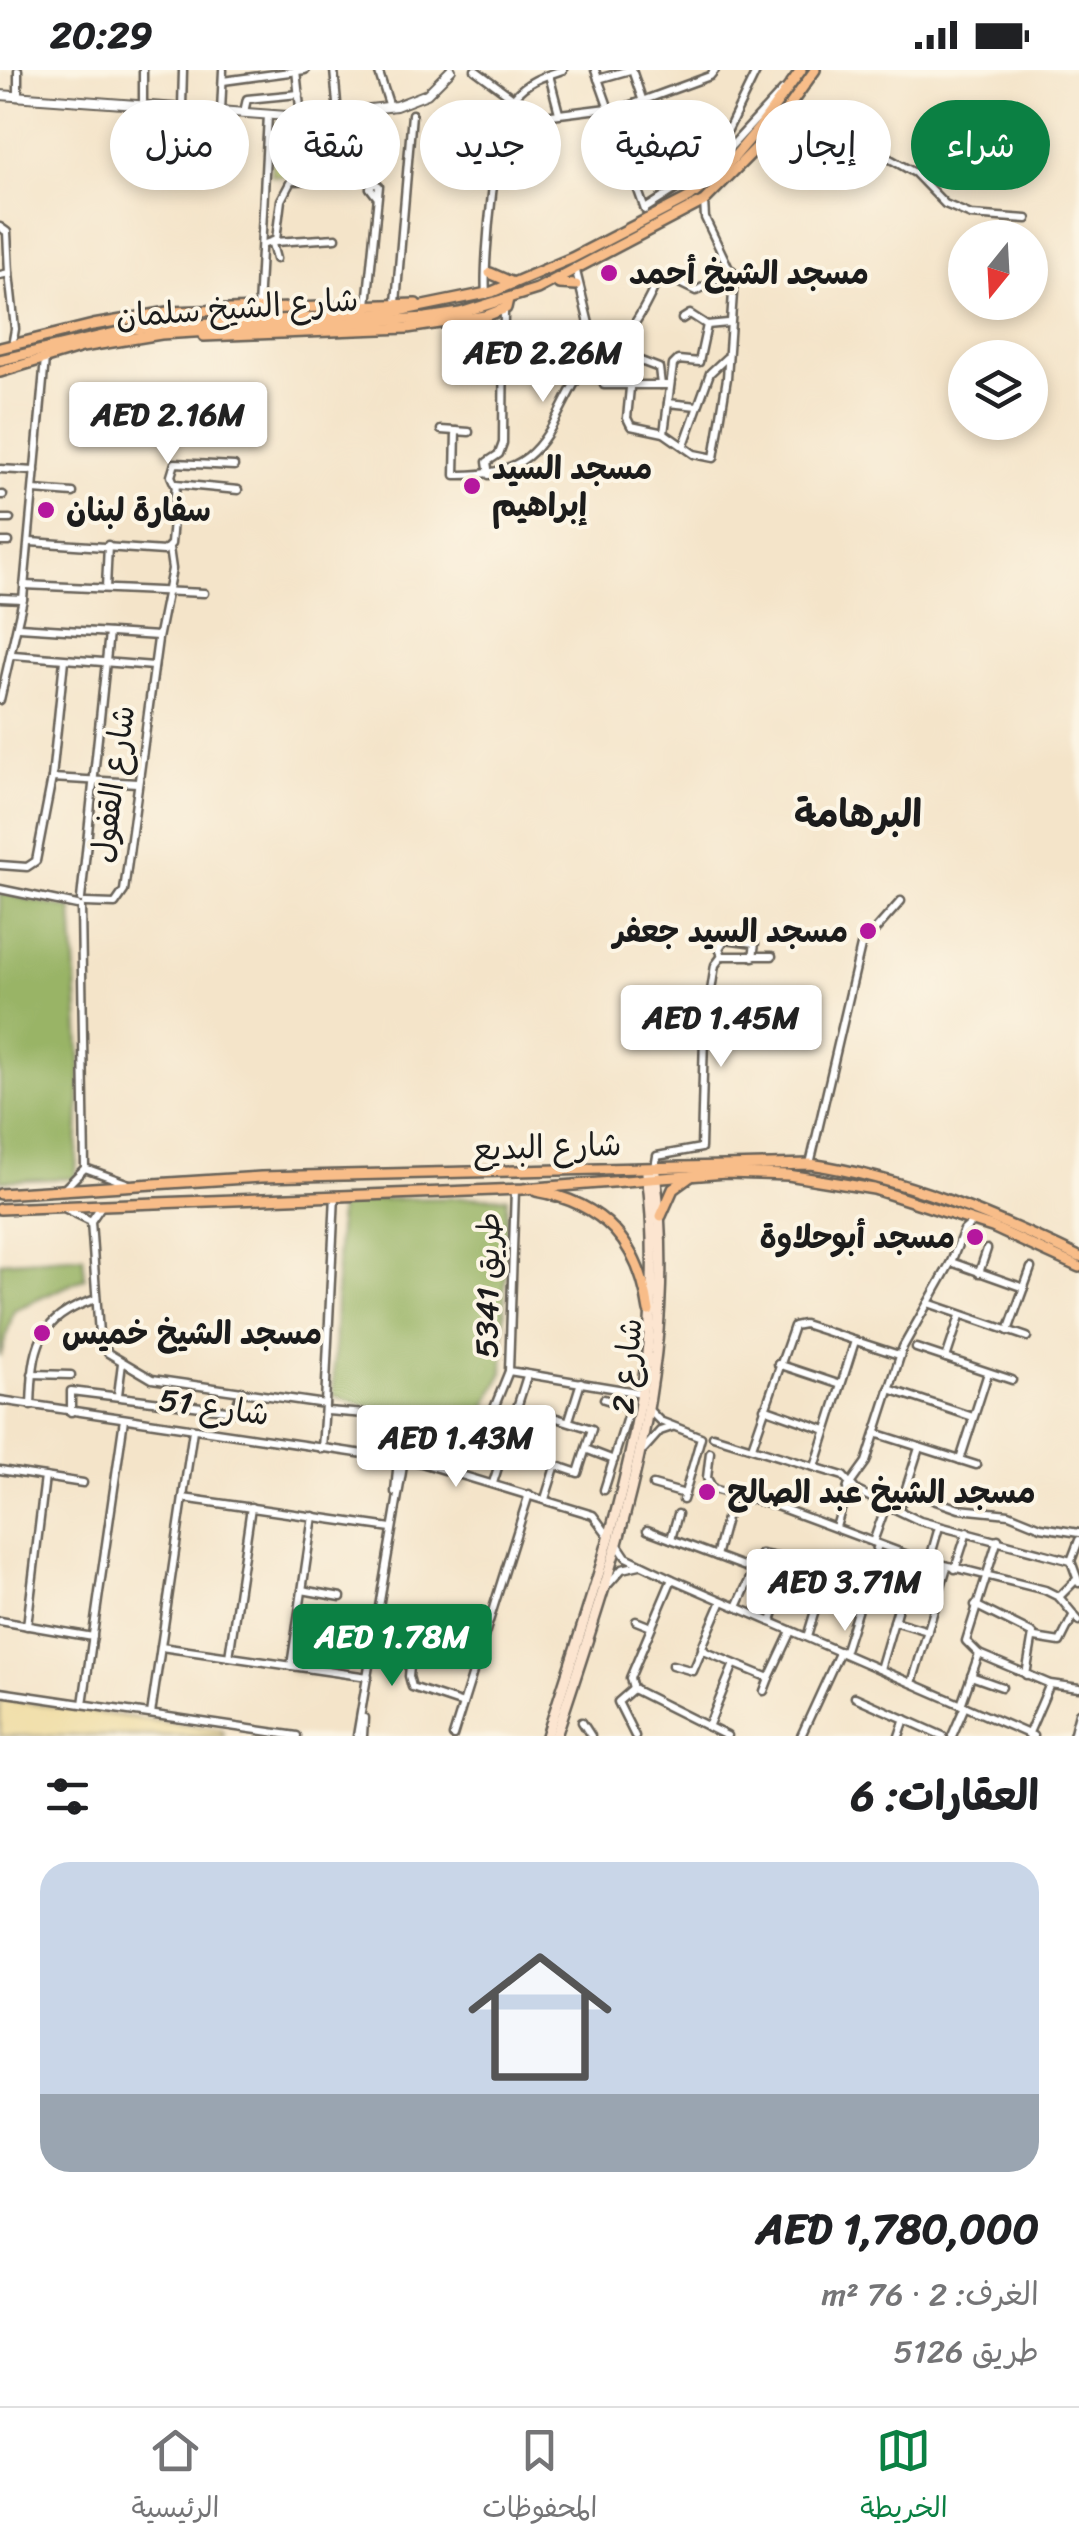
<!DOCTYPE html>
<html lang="ar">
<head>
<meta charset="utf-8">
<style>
	body { margin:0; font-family:Sriracha,"Playpen Sans Arabic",sans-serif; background:#f6f6f6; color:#202124; direction:rtl; height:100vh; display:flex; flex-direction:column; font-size:38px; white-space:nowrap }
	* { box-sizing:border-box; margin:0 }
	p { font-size:32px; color:#757577 }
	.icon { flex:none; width:55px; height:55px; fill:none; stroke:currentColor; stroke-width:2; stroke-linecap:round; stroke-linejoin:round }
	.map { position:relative; height:1666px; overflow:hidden; direction:ltr }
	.side { display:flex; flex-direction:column; background:#fff; flex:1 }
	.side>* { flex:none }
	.top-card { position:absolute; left:30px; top:30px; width:1020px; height:90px; direction:rtl; display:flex; gap:20px }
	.needle { width:65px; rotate:198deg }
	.controls { position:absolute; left:948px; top:150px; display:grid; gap:20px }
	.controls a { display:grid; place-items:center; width:100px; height:100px; border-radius:50%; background:#fff; box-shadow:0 5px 15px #0003; font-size:50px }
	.price { position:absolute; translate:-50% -85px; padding:0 22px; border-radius:10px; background:#fff; color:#222; font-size:32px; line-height:65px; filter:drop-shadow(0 2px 5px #0008) }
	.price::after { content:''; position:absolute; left:50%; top:60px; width:30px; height:22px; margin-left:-15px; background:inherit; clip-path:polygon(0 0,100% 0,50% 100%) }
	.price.on { background:#0b8043; color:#fff }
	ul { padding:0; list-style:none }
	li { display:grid; align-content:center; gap:20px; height:530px; padding:0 40px }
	li span { display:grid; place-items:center; height:310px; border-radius:30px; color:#555 }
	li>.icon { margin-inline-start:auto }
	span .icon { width:180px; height:180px; fill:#fffc; stroke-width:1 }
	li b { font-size:42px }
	h2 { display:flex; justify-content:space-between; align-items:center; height:120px; padding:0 40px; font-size:42px }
	.chip { padding:0 35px; border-radius:45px; background:#fff; box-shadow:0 5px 15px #0003; font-size:35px; line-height:90px }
	.chip.on { background:#0b8043; color:#fff }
	.status { display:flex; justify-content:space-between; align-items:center; height:70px; padding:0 50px; background:#fff; direction:ltr }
	.status svg { height:28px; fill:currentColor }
	.tabs { display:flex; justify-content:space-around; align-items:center; height:140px; border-top:2px solid #e0e0e0; background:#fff; font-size:28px; color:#757577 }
	.tabs a { display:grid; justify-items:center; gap:5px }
	.tabs .on { color:#0b8043 }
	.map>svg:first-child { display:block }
</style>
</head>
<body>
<div class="status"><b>20:29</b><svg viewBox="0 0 49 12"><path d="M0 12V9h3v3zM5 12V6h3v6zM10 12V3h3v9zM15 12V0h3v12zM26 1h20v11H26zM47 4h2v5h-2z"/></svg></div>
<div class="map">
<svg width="1079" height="1666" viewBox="0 0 1079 1666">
	<rect width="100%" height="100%" fill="#fcf5e5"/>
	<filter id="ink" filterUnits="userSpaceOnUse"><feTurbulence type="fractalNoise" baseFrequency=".01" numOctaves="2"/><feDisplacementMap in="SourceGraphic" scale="20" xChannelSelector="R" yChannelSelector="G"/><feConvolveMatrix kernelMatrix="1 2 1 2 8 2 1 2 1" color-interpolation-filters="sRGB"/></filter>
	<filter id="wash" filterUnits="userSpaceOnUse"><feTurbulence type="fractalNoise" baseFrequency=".0048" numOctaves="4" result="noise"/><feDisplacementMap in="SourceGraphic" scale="40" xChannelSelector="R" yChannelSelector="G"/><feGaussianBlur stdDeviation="2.25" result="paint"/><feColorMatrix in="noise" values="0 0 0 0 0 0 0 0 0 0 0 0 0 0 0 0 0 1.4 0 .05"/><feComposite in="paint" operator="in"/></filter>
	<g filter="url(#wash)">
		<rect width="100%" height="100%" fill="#f4e4c9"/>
		<path fill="#c2d274" stroke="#6f7748" stroke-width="2.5" d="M384 45 378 110 271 105 274 52Z"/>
		<g fill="#99b466" stroke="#5a6841" stroke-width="2.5">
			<path d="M0 823 72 839 81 998 76 1108 0 1111Z"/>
			<path d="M507 1127 503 1302 470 1368 333 1326 339 1130Z"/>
			<path d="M83 1186 85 1208 14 1240 0 1287V1192Z"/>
		</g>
		<path fill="#eeda9e" stroke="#857b5d" stroke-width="2.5" d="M0 1629 222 1660 224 1666H0Z"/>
	</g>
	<g filter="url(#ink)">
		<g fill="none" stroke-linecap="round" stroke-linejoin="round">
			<g stroke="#686259" stroke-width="11">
				<g id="minor">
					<path d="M18 0V27"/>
					<path d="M296 0 301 47"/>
					<path d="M334 0 338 44"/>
					<path d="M378 0 390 37"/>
					<path d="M475 0 513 28"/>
					<path d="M595 0 645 140"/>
					<path d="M632 0 649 49"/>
					<path d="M549 5 559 43"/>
					<path d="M598 9 630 0"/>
					<path d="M223 11 305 0"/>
					<path d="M143 35V0"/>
					<path d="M182 37 183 0"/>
					<path d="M221 41 223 0"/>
					<path d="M244 42 247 29 299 24"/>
					<path d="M609 43 710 6 715 0"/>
					<path d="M790 50 874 80 915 103 945 134 971 145 1027 149"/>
					<path d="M504 51 607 38"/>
					<path d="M617 61 659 45"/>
					<path d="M727 81 723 70 757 0"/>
					<path d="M645 139 714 95 783 20"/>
					<path d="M0 157 7 162 9 203"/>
					<path d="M275 172 336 168"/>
					<path d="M272 174 276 189"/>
					<path d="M262 175 276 170 281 130 291 111 330 110"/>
					<path d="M575 197 604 315H670"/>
					<path d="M0 205 9 203 15 259 12 276"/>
					<path d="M486 225C483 191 496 50 515 26 528 10 545 6 563 0"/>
					<path d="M396 233 412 44"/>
					<path d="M367 235 379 116 374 113 370 118 377 127"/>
					<path d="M258 239 268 45"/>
					<path d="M682 249 690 244 707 255 728 253"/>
					<path d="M626 264 633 272 630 287 659 298 661 315"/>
					<path d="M505 288 569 290"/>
					<path d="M630 318 627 348 631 356 664 363 694 384 714 388 727 308 734 209 705 148 704 131"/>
					<path d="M668 333 697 336"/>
					<path d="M441 360 469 362"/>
					<path d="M456 361 455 405C552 407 545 353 590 288 599 275 617 273 628 262 641 247 650 226 659 208L665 206 696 221 732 200"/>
					<path d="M664 363 673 295 678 290 699 292 707 255"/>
					<path d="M684 375 710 303 726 288"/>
					<path d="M0 399 35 401"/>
					<path d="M489 405 487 392 499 384 503 373 504 239"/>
					<path d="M175 415 171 406 175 393 234 396"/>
					<path d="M34 420 73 423"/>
					<path d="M0 425H3"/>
					<path d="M0 449H10"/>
					<path d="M0 472H9"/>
					<path d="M30 472 164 481 171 474 176 414 238 420"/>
					<path d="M24 515 204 523"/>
					<path d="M106 518 108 475"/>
					<path d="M0 528 23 529"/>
					<path d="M19 557 158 566"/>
					<path d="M13 585 154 596"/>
					<path d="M0 630 23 529 45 289"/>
					<path d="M52 708 137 713"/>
					<path d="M0 795 27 797 36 791 52 708 64 590"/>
					<path d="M0 819 77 835"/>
					<path d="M81 829 109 563"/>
					<path d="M85 833 115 834 124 821 158 569 172 499 169 478"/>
					<path d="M722 886 719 878 725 869 755 873 753 887"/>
					<path d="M810 1094 861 876 901 831"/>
					<path d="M85 1098 129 1114"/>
					<path d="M655 1098 657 1086 701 1078 704 966 715 895 722 886H772"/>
					<path d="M65 1118 85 1098 81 837"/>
					<path d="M515 1119 509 1301 642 1323"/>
					<path d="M102 1135 91 1151 99 1264 108 1283 152 1309 325 1334 322 1379"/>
					<path d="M66 1139 91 1151"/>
					<path d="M951 1192 1024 1218"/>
					<path d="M979 1203 987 1179"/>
					<path d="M928 1233 1027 1267"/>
					<path d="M1008 1261 1031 1198"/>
					<path d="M916 1278 1012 1310"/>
					<path d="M946 1288 960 1246"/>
					<path d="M778 1294 841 1315"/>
					<path d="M32 1304 71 1305"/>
					<path d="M889 1319 973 1347"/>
					<path d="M118 1325 122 1293"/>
					<path d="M604 1329 623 1335 628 1344 604 1420"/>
					<path d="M0 1330 418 1392 593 1445 608 1465"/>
					<path d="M325 1334 335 1125"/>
					<path d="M31 1336C33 1278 36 1248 96 1229"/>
					<path d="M764 1338 826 1360"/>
					<path d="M327 1341 366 1344 469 1375 486 1358 509 1301"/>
					<path d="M650 1341 660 1351 701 1367 683 1430"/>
					<path d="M71 1342V1321L234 1341 242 1321"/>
					<path d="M547 1345 592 1359 578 1403 534 1388Z"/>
					<path d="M569 1350 581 1312"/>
					<path d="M511 1356 539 1365"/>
					<path d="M875 1363 976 1395"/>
					<path d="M713 1366 843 1406 857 1421 920 1451 1071 1491"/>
					<path d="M752 1377 794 1256 804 1254 899 1285"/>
					<path d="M644 1379 660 1361 672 1357"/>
					<path d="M588 1380 614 1390"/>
					<path d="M710 1382 707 1408 713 1419 776 1436 913 1487 1045 1520 1059 1527 1079 1551"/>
					<path d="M960 1390 988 1303"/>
					<path d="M815 1397 855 1271"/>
					<path d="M0 1400 83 1413"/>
					<path d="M460 1403 468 1375"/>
					<path d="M493 1413 527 1306"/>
					<path d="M653 1415 685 1424"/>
					<path d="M907 1421 959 1439 1009 1444 1041 1457 1079 1463"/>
					<path d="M395 1422 398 1389"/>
					<path d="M183 1428 391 1458"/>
					<path d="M545 1429 555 1397"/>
					<path d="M899 1440 919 1378"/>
					<path d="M836 1457 848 1417 866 1392 903 1277 951 1192 964 1160 973 1152"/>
					<path d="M647 1460 751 1499"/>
					<path d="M671 1469 678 1444"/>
					<path d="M1079 1470 1071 1491 1079 1513"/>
					<path d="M873 1472 887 1433"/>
					<path d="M618 1475 626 1487 672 1509 1033 1666"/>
					<path d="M716 1486 732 1426"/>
					<path d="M929 1492 939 1457"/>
					<path d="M955 1499 967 1462"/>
					<path d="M606 1517 622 1499 640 1495"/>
					<path d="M302 1520 341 1527"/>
					<path d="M1059 1527 1075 1511"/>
					<path d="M722 1531 702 1577 706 1582 769 1608 791 1561"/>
					<path d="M975 1535 1033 1564 1026 1605"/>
					<path d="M737 1537 761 1484 869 1505"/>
					<path d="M378 1544 414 1555 409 1606 412 1617 463 1634"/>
					<path d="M0 1551 93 1567"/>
					<path d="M636 1551 651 1557"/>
					<path d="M894 1551 928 1561"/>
					<path d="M771 1552 789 1489"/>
					<path d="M27 1556 45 1407"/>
					<path d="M807 1567 828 1498"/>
					<path d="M1035 1568 1060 1572 1073 1546"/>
					<path d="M161 1577 368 1607"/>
					<path d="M844 1583 878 1475"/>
					<path d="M979 1584 1050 1614 1079 1618"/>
					<path d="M229 1587 251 1437"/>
					<path d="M672 1595 693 1601 702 1580"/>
					<path d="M291 1596 313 1446"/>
					<path d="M880 1599 913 1487"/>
					<path d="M971 1606 1002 1617"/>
					<path d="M912 1613 947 1497"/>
					<path d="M633 1619 630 1608 672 1509"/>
					<path d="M633 1619 727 1666"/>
					<path d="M633 1619 618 1632 635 1666"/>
					<path d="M764 1621 769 1608"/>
					<path d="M0 1622 297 1666"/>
					<path d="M855 1627 943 1666"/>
					<path d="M83 1634 124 1349"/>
					<path d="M961 1635 979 1584 966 1571 998 1469"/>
					<path d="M151 1644 193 1360"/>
					<path d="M582 1652 591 1666"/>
					<path d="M708 1657 734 1594"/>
					<path d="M1028 1665 1050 1614"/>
					<path d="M357 1666 404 1390"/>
					<path d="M363 1666 364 1648"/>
					<path d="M453 1666 529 1424"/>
					<path d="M801 1666 840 1581"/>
					<path d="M899 1666 905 1649"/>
					<path d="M952 1666 965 1636"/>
					<path d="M1073 1666 1079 1643"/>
				</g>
			</g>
			<g stroke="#686259" stroke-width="12">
				<path id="tertiary" d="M0 25 301 47 396 36 427 24 451 0"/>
			</g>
			<g stroke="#686259" stroke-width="14">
				<g id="secondary">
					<path d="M547 1666C607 1478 672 1305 647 1103"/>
					<path d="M556 1666C617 1481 681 1302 655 1103"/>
				</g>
			</g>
			<g stroke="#686259" stroke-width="14">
				<g id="primary">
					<path d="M490 203 513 213"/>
					<path d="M559 214 576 215"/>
					<path d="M204 266 407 258 486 246 506 238 508 229"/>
					<path d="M0 278 93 255 168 242 416 234"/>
					<path d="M0 290 133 259 389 243 492 222 572 188 690 127 723 100 759 58 801 0"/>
					<path d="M0 302 82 277 161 264 426 248 460 243 537 219 704 131 768 66 815 0"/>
					<path d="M536 1121C604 1133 639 1173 649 1241"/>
					<path d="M0 1124 261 1107 810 1094C904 1108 994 1146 1079 1187"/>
					<path d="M0 1139 523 1119 726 1103 788 1105 874 1119 992 1157 1079 1197"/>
					<path d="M661 1146 673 1119 691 1106"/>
				</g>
			</g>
			<use href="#minor" stroke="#fff" stroke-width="6"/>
			<use href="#tertiary" stroke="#fff" stroke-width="8"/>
			<use href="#secondary" stroke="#fce5d0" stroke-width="9"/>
			<use href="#primary" stroke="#f8bd89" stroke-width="9"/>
		</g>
	</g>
	<g fill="#b5179e" stroke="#fcf5e5" stroke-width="4">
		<circle cx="609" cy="203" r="10"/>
		<circle cx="472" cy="416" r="10"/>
		<circle cx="46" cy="440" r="10"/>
		<circle cx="868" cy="861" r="10"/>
		<circle cx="975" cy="1167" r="10"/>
		<circle cx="42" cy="1263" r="10"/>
		<circle cx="707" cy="1422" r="10"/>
	</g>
	<g text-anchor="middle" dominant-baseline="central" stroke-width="8" stroke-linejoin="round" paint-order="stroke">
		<g font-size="32" font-weight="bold" fill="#1c1c1c" stroke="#fcf5e5" text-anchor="start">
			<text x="629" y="203">مسجد الشيخ أحمد</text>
			<text x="492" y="398">مسجد السيد<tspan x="492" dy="37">إبراهيم</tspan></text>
			<text x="66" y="440">سفارة لبنان</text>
			<text x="848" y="861" text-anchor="end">مسجد السيد جعفر</text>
			<text x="955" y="1167" text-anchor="end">مسجد أبوحلاوة</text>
			<text x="62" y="1263">مسجد الشيخ خميس</text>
			<text x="727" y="1422">مسجد الشيخ عبد الصالح</text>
		</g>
		<g font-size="32" fill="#1c1c1c" stroke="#fcf5e5">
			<text transform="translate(237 238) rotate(-4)">شارع الشيخ سلمان</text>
			<text transform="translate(113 714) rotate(-82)">شارع القفول</text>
			<text transform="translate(547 1077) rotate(-2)">شارع البديع</text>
			<text transform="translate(488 1215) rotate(-89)">طريق 5341</text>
			<text transform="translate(627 1296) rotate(-85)">شارع 2</text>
			<text transform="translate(214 1337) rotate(8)">شارع 51</text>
		</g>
		<g font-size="38" font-weight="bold" fill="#1c1c1c" stroke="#fcf5e5">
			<text x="858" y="744">البرهامة</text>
		</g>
	</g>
</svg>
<div class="controls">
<a><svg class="needle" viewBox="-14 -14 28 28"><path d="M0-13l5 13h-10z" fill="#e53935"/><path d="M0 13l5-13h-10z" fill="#757577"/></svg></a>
<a><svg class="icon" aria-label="layers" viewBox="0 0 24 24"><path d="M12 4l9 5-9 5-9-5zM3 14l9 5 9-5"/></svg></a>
</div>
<b class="price" style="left:543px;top:335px">AED 2.26M</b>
<b class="price" style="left:168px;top:397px">AED 2.16M</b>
<b class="price" style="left:721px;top:1000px">AED 1.45M</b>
<b class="price" style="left:456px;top:1420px">AED 1.43M</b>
<b class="price" style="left:845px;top:1564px">AED 3.71M</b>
<b class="price on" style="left:392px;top:1619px">AED 1.78M</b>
<div class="top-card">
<a class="chip on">شراء</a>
<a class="chip">إيجار</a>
<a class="chip">تصفية</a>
<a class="chip">جديد</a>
<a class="chip">شقة</a>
<a class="chip">منزل</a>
</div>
</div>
<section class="side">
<h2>العقارات: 6<svg class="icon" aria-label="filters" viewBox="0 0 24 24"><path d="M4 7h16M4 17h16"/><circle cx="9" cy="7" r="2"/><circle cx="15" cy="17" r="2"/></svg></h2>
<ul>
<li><span style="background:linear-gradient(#c9d6e8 75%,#9aa5b1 0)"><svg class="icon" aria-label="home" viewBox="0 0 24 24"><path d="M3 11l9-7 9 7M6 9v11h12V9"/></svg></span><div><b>AED 1,780,000</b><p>الغرف: 2 · 76 m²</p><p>طريق 5126</p></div></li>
</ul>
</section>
<nav class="tabs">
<a class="on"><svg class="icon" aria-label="map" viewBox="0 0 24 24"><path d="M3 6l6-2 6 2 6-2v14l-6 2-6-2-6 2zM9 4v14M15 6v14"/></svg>الخريطة</a>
<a><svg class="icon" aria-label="saved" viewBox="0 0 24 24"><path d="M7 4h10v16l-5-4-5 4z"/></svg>المحفوظات</a>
<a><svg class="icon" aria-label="home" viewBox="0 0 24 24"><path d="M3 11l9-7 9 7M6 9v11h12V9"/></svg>الرئيسية</a>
</nav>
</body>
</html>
